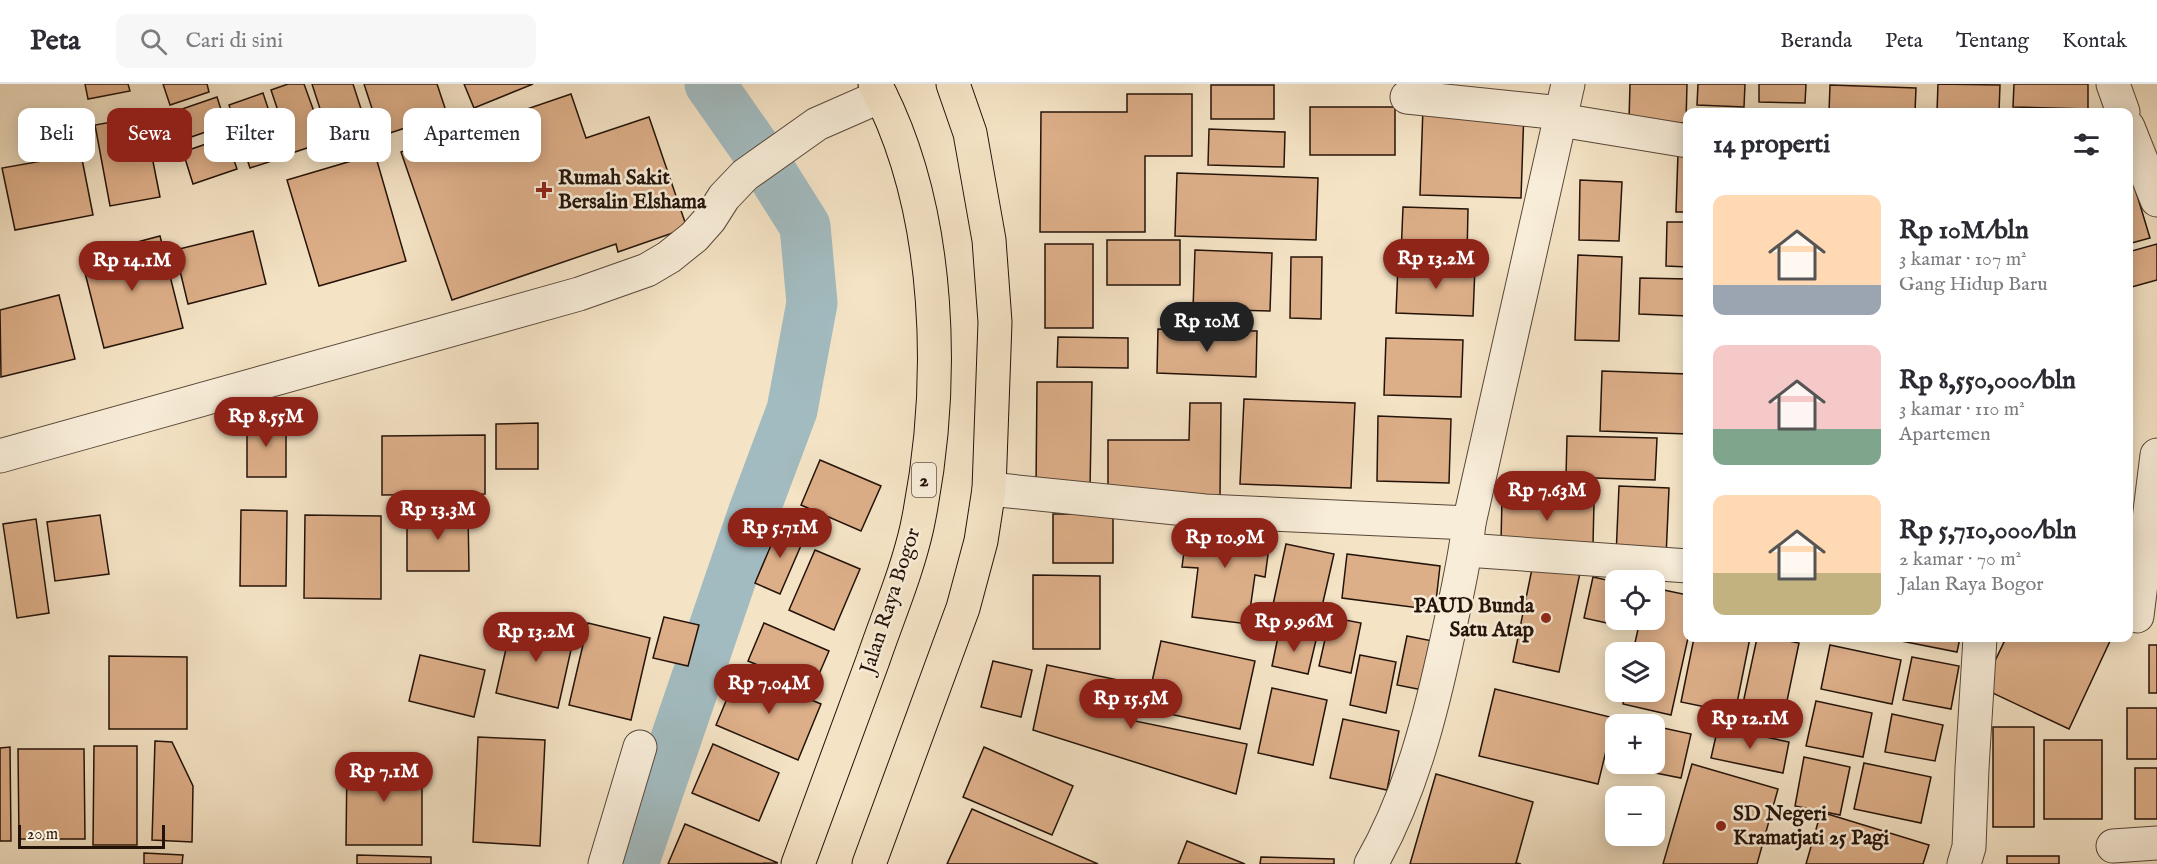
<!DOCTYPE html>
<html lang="id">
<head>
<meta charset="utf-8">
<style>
	body { margin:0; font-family:"IM FELL English",serif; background:#f7f7f7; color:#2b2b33; height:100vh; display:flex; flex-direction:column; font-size:22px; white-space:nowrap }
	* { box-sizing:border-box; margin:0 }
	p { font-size:20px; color:#7c7c81 }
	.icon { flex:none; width:33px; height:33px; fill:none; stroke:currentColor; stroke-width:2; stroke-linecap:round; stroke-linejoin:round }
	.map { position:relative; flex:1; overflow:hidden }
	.panel { position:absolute; left:1683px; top:24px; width:450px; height:534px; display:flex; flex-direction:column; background:#fff; border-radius:12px; box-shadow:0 3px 15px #0003 }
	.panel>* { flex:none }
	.guide { position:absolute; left:18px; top:24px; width:570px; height:54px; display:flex; gap:12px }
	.tools { position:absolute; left:1605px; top:486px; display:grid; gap:12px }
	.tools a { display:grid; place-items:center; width:60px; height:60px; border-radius:12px; background:#fff; box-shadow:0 3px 15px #0003; font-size:30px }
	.scale { position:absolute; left:18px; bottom:15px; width:147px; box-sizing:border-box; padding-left:6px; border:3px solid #241309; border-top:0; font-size:16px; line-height:21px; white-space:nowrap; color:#241309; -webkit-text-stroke:4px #f8edd9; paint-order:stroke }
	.price { position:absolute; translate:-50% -51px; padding:0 14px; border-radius:21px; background:#8f2418; color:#fff; font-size:20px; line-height:39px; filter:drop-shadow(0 2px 3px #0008) }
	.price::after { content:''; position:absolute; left:50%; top:36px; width:18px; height:14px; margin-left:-9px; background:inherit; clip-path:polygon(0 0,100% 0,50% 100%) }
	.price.on { background:#222; color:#fff }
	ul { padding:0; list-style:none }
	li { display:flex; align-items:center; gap:18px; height:150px; padding:0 30px }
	li span { display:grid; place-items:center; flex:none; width:168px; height:120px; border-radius:12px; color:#555 }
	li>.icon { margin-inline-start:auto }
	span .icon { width:72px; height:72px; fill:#fffc; stroke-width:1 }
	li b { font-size:26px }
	h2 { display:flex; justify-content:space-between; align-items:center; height:72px; padding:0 30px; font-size:26px }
	.pill { padding:0 21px; border-radius:12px; background:#fff; box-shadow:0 3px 15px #0003; font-size:21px; line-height:54px }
	.pill.on { background:#8f2418; color:#fff }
	header { display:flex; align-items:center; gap:36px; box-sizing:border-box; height:84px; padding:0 30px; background:#fff; border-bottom:2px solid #e1e1e2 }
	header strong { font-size:28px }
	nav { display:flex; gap:33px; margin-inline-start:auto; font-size:21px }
	.search { width:420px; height:54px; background:#f7f7f7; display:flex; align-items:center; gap:15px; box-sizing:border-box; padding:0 21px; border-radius:12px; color:#7c7c81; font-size:22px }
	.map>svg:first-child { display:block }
</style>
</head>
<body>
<header>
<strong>Peta</strong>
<div class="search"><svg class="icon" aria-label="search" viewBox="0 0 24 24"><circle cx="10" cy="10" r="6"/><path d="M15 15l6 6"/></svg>Cari di sini</div>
<nav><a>Beranda</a><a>Peta</a><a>Tentang</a><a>Kontak</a></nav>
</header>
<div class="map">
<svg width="2157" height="780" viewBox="0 0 2157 780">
	<rect width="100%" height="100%" fill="#f4e3c5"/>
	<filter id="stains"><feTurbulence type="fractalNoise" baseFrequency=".00333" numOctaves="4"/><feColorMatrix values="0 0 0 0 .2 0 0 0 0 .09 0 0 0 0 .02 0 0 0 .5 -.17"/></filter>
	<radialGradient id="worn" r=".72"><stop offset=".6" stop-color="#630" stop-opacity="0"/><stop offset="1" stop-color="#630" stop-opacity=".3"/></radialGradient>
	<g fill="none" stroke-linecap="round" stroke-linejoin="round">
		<path stroke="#a2bbc0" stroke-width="51" d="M633 780 753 430 792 326 812 219 805 142 766 80 710 0"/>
	</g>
	<g fill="#ddaf89" stroke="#241309" stroke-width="1.5">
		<path d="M85 0H128L130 7 88 15Z"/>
		<path d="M163 0H207L209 8 170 21Z"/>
		<path d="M288 0H304L325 58 292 69 271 6Z"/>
		<path d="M312 0H353L373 62 336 74Z"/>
		<path d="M364 0H437L447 30 381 52Z"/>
		<path d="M464 0H533L474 24Z"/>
		<path d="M1630 0H1687L1686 39 1629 37Z"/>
		<path d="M1698 0H1745L1744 23 1697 21Z"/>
		<path d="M1759 0H1806L1805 19 1759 18Z"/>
		<path d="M1938 0 2000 1 1999 28H1937Z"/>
		<path d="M2014 0H2088V25L2013 23Z"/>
		<rect x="1211" y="1" width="63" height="34"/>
		<path d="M1830 1 1916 4 1915 28H1829Z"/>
		<path d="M263 9 284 73 250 84 229 21Z"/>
		<path d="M571 10 586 54 649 33 687 144 618 168 616 160 452 216 401 68Z"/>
		<path d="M1127 10H1192V72H1145V148H1040L1041 28H1127Z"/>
		<path d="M217 13 226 41 165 62 156 34Z"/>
		<rect x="1310" y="23" width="85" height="48"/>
		<path d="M1423 23 1524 26 1521 114 1420 111Z"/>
		<path d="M144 32 160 113 110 122 95 41Z"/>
		<path d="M1209 45 1285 48 1284 83 1208 81Z"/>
		<path d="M226 53 237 85 193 100 183 68Z"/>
		<path d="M1678 69H1688V128H1676Z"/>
		<path d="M81 70 93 131 15 146 2 84Z"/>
		<path d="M375 70 406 177 319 202 287 96Z"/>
		<path d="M2128 81 2150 154 2128 160Z"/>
		<path d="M1177 89 1318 94 1316 156 1175 152Z"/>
		<path d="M1580 96 1622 98 1619 157 1579 156Z"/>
		<path d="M1403 123 1468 125 1467 173 1401 171Z"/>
		<path d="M1667 138H1688V183L1666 182Z"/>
		<path d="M253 147 266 200 188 220 175 166Z"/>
		<path d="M160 152 183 244 104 264 81 173Z"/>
		<rect x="1107" y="156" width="73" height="45"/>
		<rect x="1045" y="160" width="48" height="84"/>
		<path d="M2157 160V196L2128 204V168Z"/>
		<path d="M1195 166 1272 169 1270 227 1193 225Z"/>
		<path d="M1578 171 1622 173 1619 257 1575 256Z"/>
		<path d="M1291 173H1322L1321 235 1290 234Z"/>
		<path d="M1398 181 1475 183 1473 232 1396 229Z"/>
		<path d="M1640 194 1688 195V232L1639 230Z"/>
		<path d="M59 211 75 275 1 293 0 226Z"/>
		<path d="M1158 245 1257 247 1256 293 1157 289Z"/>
		<path d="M1058 253 1128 254V284L1057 283Z"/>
		<path d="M1386 254 1463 256 1461 313 1384 311Z"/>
		<path d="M1602 287 1688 290V350L1600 347Z"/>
		<path d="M1037 298H1092L1090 404 1036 403Z"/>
		<path d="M1244 315 1355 319 1351 404 1240 400Z"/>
		<path d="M1190 319H1221L1220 412H1108V356H1189Z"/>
		<path d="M1378 332 1451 335 1449 399 1377 397Z"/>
		<rect x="247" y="334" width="39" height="59"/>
		<path d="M538 339V385H496V340Z"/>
		<path d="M485 351V410L382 411V352Z"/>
		<path d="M1567 352 1657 354 1655 396 1566 393Z"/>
		<path d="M820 376 881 402 861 447 801 421Z"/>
		<path d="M1619 402 1669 404 1666 474 1616 472Z"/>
		<path d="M1502 414 1594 418 1593 461 1501 458Z"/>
		<path d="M241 426 287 427 286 502H240Z"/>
		<path d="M468 427 469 487H407V428Z"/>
		<rect x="1053" y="430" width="60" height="49"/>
		<path d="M100 431 109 490 55 497 47 438Z"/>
		<path d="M305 431 381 432V515L304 514Z"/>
		<path d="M36 435 49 529 17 534 3 440Z"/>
		<path d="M1188 437 1271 448 1265 493 1255 491 1248 540 1192 533 1198 484 1182 483Z"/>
		<path d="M780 440 806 450 780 510 755 499Z"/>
		<path d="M1286 460 1334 470 1318 540 1271 530Z"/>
		<path d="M815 466 860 485 834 546 789 526Z"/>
		<path d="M1347 470 1440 482 1435 526 1342 514Z"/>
		<path d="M1533 480 1580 489 1559 588 1513 578Z"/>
		<path d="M1033 491 1100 492V565H1033Z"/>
		<path d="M1593 493 1616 498V536H1627L1625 543 1584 534Z"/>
		<path d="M1654 504 1688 511V554L1671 631 1623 620 1625 608H1654V568H1633L1640 536H1654Z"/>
		<path d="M664 533 699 541 688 582 653 574Z"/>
		<path d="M1330 533 1361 539 1351 589 1319 582Z"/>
		<path d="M513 534 575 548 558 624 496 609Z"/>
		<path d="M588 539 650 554 631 636 569 621Z"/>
		<path d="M764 539 829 567 813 604 748 577Z"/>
		<path d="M1279 548 1316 556 1308 590 1272 582Z"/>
		<path d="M1407 552 1438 558 1428 607 1397 601Z"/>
		<path d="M1694 554H1750L1735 629 1681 618Z"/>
		<path d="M1757 554H1772L1799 559 1781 646 1739 638Z"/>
		<path d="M1886 554H1960L1957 568Z"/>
		<path d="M2006 554 2111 555 2069 645 1982 604Z"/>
		<path d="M1161 557 1255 577 1240 645 1146 625Z"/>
		<path d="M1830 561 1901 576 1892 620 1821 605Z"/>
		<rect x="2149" y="561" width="8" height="48"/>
		<path d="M420 571 485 586 474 633 409 617Z"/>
		<path d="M1360 571 1396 578 1386 629 1350 621Z"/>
		<path d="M109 572 187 573V645H109Z"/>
		<path d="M1912 573 1959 582 1951 625 1903 616Z"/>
		<path d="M993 577 1032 586 1021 633 981 623Z"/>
		<path d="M1047 581 1137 600 1130 636 1247 660 1236 710 1033 646Z"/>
		<path d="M739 586 821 620 798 676 716 641Z"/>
		<path d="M1272 604 1327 616 1313 681 1258 669Z"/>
		<path d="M1495 605 1614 634 1598 700 1479 672Z"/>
		<path d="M1816 617 1872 629 1863 673 1806 662Z"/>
		<rect x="2127" y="624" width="30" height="51"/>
		<path d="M1892 630 1943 641 1935 677 1885 668Z"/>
		<path d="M1343 635 1399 647 1387 706 1330 694Z"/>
		<path d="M1654 642 1691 650 1681 694 1625 683 1626 680H1654Z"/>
		<path d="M1718 643 1789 658 1783 689 1711 674Z"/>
		<rect x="1993" y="643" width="41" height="100"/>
		<path d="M478 653 545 656 540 762 473 758Z"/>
		<rect x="2044" y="656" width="58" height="79"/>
		<path d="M155 657 172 658 193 702 192 758 152 756Z"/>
		<path d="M713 660 779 689 759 737 692 709Z"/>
		<path d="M94 662H137V761H93Z"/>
		<path d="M10 663 11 757H0V664Z"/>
		<path d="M984 663 1073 702 1052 751 963 713Z"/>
		<path d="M18 665H84L85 755H19Z"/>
		<path d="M1804 673 1850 683 1840 731 1795 722Z"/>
		<path d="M347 676 422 677V761H346Z"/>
		<path d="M1864 679 1931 693 1921 739 1854 725Z"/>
		<path d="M1692 680 1778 705 1757 780H1663Z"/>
		<rect x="2135" y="684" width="22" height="51"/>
		<path d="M1436 690 1533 718 1516 779 1521 780H1410Z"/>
		<path d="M972 725 1098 780H947Z"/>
		<path d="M1821 728 1929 761 1923 780H1806Z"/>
		<path d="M685 740 778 779 668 780Z"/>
		<path d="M1187 757 1245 780H1178Z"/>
		<path d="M144 769 183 771 182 780H144Z"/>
		<path d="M357 771 431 773V780H357Z"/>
		<rect x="2007" y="772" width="52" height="8"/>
		<path d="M1261 773 1334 775V780H1260Z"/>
	</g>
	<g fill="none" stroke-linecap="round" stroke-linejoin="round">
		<g stroke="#584738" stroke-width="35">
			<g id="minor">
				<path d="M2113 0 2123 28"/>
				<path d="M1407 13 1561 29"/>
				<path d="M1560 36 1688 57"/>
				<path d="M2128 43 2157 116"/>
				<path d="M0 372 579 210 647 186 669 173 694 153 710 135 724 113 745 91 817 40 881 12"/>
				<path d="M989 405 1205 427 1469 439"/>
				<path d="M1466 466 1688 482"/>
				<path d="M2137 532 2157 371"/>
				<path d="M2113 762 2157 759"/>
				<path d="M605 780 640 663"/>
				<path d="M1371 780C1411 710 1431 630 1448 551 1456 514 1465 477 1469 439L1568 0"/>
				<path d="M1964 780 1969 763 1972 684 1980 554"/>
			</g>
		</g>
		<g stroke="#241309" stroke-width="35">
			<g id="trunk">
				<path d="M798 780C823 712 848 644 873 576 888 532 907 488 917 443 946 303 943 128 875 0"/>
				<path d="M869 780 963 524 981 457 989 405 995 238 989 156 970 49 953 0"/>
			</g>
		</g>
		<use href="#minor" stroke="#f8edd9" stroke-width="33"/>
		<use href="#trunk" stroke="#f4e3c5" stroke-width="33"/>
	</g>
	<g fill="#8f2418" stroke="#f8edd9" stroke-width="2">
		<path d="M541 97h6v6h6v6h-6v6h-6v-6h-6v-6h6z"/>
		<circle cx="1546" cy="534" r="6"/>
		<circle cx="1721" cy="742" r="6"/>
	</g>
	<g text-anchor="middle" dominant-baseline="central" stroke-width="5" stroke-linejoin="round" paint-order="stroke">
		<rect fill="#f8edd9" stroke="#645447" stroke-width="1.5" x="912" y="379" width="24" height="34" rx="4.5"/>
		<g font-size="20" font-weight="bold" fill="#241309">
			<text x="924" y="396">2</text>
		</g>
		<g font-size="21" font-weight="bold" fill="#241309" stroke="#f8edd9" text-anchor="start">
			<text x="558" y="94">Rumah Sakit<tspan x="558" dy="24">Bersalin Elshama</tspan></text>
			<text x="1534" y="522" text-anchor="end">PAUD Bunda<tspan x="1534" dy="24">Satu Atap</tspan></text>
			<text x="1733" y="730">SD Negeri<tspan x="1733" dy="24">Kramatjati 25 Pagi</tspan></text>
		</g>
		<g font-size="21" fill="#241309" stroke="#f8edd9">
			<text transform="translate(891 517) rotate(-72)">Jalan Raya Bogor</text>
		</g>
	</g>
	<rect width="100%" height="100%" filter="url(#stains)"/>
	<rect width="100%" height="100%" fill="url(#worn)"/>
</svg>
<div class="tools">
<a><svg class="icon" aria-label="locate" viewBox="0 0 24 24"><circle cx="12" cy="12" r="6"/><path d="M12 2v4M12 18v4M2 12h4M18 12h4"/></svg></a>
<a><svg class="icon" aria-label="layers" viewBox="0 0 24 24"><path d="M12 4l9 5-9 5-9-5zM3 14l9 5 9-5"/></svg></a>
<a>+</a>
<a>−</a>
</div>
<div class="scale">20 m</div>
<b class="price" style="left:1436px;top:206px">Rp 13.2M</b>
<b class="price" style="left:132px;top:208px">Rp 14.1M</b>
<b class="price on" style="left:1207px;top:269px">Rp 10M</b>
<b class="price" style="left:266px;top:364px">Rp 8.55M</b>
<b class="price" style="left:1547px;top:438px">Rp 7.63M</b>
<b class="price" style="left:438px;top:457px">Rp 13.3M</b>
<b class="price" style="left:780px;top:475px">Rp 5.71M</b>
<b class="price" style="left:1225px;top:485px">Rp 10.9M</b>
<b class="price" style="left:1294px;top:569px">Rp 9.96M</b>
<b class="price" style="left:536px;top:579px">Rp 13.2M</b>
<b class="price" style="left:769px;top:631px">Rp 7.04M</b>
<b class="price" style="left:1131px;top:646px">Rp 15.5M</b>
<b class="price" style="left:1750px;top:666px">Rp 12.1M</b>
<b class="price" style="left:384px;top:719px">Rp 7.1M</b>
<div class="guide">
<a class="pill">Beli</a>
<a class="pill on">Sewa</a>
<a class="pill">Filter</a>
<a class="pill">Baru</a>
<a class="pill">Apartemen</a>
</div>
<section class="panel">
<h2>14 properti<svg class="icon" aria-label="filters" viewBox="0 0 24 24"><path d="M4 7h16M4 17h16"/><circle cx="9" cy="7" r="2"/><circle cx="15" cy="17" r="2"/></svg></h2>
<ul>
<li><span style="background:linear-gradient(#ffd9b3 75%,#9aa5b1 0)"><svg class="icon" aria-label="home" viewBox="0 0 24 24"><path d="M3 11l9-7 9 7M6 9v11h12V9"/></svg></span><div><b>Rp 10M/bln</b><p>3 kamar · 107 m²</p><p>Gang Hidup Baru</p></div></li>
<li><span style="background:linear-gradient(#f6c9c9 70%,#7fa58c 0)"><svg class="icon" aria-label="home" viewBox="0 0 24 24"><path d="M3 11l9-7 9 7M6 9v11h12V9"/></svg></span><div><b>Rp 8,550,000/bln</b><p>3 kamar · 110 m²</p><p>Apartemen</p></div></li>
<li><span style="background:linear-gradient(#ffd9b3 65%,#c2b280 0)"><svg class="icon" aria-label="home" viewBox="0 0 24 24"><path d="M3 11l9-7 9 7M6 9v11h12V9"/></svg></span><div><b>Rp 5,710,000/bln</b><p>2 kamar · 70 m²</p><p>Jalan Raya Bogor</p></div></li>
</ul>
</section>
</div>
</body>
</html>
